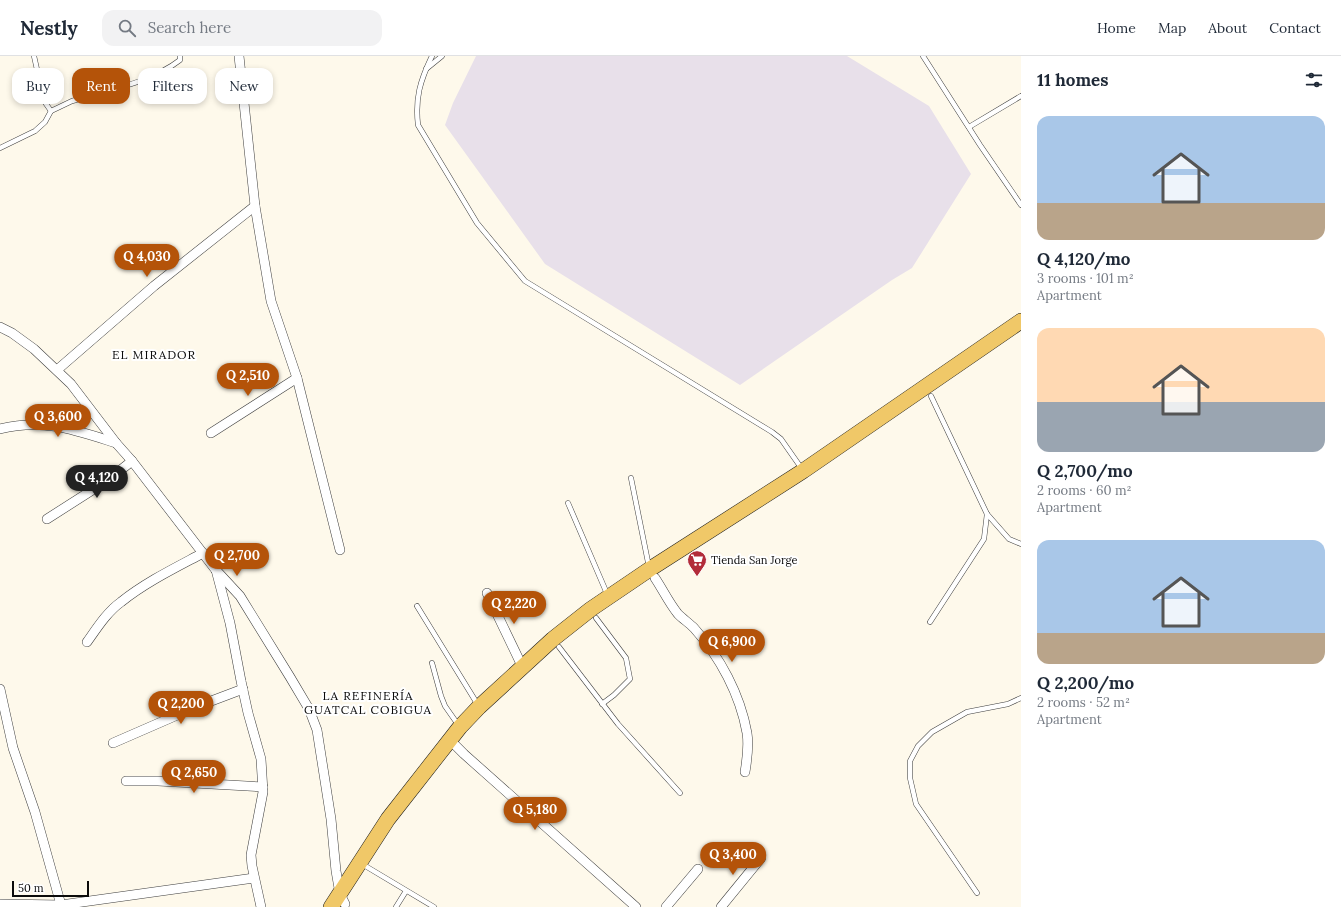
<!DOCTYPE html>
<html lang="en">
<head>
<meta charset="utf-8">
<style>
	body { margin:0; font-family:Lora,serif; background:#f2f2f3; color:#1f2937; height:100vh; display:flex; flex-direction:column; font-size:15px; white-space:nowrap }
	* { box-sizing:border-box; margin:0 }
	p { font-size:13px; color:#747a83 }
	.icon { flex:none; width:22px; height:22px; fill:none; stroke:currentColor; stroke-width:2; stroke-linecap:round; stroke-linejoin:round }
	.map { position:relative; flex:1; overflow:hidden }
	.details { display:flex; flex-direction:column; background:#fff; width:320px }
	.details>* { flex:none }
	.top-card { position:absolute; left:12px; top:12px; width:380px; height:36px; display:flex; gap:8px }
	.scale { position:absolute; left:12px; bottom:10px; width:77px; box-sizing:border-box; padding-left:4px; border:2px solid #0b0b0b; border-top:0; font-size:11px; line-height:14px; white-space:nowrap; color:#0b0b0b; -webkit-text-stroke:3px #fff; paint-order:stroke }
	.price { position:absolute; translate:-50% -34px; padding:0 9px; border-radius:14px; background:#b45309; color:#fff; font-size:13px; line-height:26px; filter:drop-shadow(0 1px 2px #0008) }
	.price::after { content:''; position:absolute; left:50%; top:24px; width:12px; height:9px; margin-left:-6px; background:inherit; clip-path:polygon(0 0,100% 0,50% 100%) }
	.price.current { background:#222; color:#fff }
	ul { padding:0; list-style:none }
	li { display:grid; align-content:center; gap:8px; height:212px; padding:0 16px }
	li span { display:grid; place-items:center; height:124px; border-radius:12px; color:#555 }
	li>.icon { margin-inline-start:auto }
	span .icon { width:72px; height:72px; fill:#fffc; stroke-width:1 }
	li b { font-size:17px }
	h2 { display:flex; justify-content:space-between; align-items:center; height:48px; padding:0 16px; font-size:17px }
	.chip { padding:0 14px; border-radius:12px; background:#fff; box-shadow:0 2px 6px #0003; font-size:14px; line-height:36px }
	.chip.current { background:#b45309; color:#fff }
	header { display:flex; align-items:center; gap:24px; box-sizing:border-box; height:56px; padding:0 20px; background:#fff; border-bottom:1px solid #e0e1e3 }
	header strong { font-size:19px }
	nav { display:flex; gap:22px; margin-inline-start:auto; font-size:14px }
	.search { width:280px; height:36px; background:#f2f2f3; display:flex; align-items:center; gap:10px; box-sizing:border-box; padding:0 14px; border-radius:12px; color:#747a83; font-size:15px }
	main { display:flex; flex:1; min-height:0 }
	.map>svg:first-child { display:block }
</style>
</head>
<body>
<header>
<strong>Nestly</strong>
<div class="search"><svg class="icon" aria-label="search" viewBox="0 0 24 24"><circle cx="10" cy="10" r="6"/><path d="M15 15l6 6"/></svg>Search here</div>
<nav><a>Home</a><a>Map</a><a>About</a><a>Contact</a></nav>
</header>
<main>
<div class="map">
<svg width="1021" height="851" viewBox="0 0 1021 851">
	<rect width="100%" height="100%" fill="#fef9eb"/>
	<path fill="#e8e0ea" d="M476 0H847L929 50 971 118 912 212 892 224 740 329 545 208 445 69 453 47Z"/>
	<g fill="none" stroke-linecap="round" stroke-linejoin="round">
		<g stroke="#3e3e3e" stroke-width="5.5">
			<g id="service">
				<path d="M34 0 44 45 51 55"/>
				<path d="M432 0C420 25 415 42 418 69L477 167 525 225 772 376 781 383 802 413"/>
				<path d="M923 0 980 89 1021 149"/>
				<path d="M426 13 442 0"/>
				<path d="M969 71 1021 40"/>
				<path d="M0 92 35 75 45 66 51 55 72 45C106 35 152 26 180 4V0"/>
				<path d="M931 340 987 458 1009 483 1021 488"/>
				<path d="M631 422 649 511"/>
				<path d="M568 447 608 540"/>
				<path d="M417 550 478 649"/>
				<path d="M596 562 626 602 630 623 614 639 602 648"/>
				<path d="M930 566 984 483 987 458"/>
				<path d="M559 591 618 668 680 737"/>
				<path d="M432 607 441 640 445 650 459 670"/>
				<path d="M362 808 434 851"/>
				<path d="M977 837 916 748 910 722V705L918 690 932 676 967 656 1008 648 1021 642"/>
				<path d="M396 851 406 835"/>
			</g>
		</g>
		<g stroke="#3e3e3e" stroke-width="10">
			<g id="minor">
				<path d="M239 0 255 150 271 245 297 322 340 494"/>
				<path d="M0 271 12 277 34 293 71 328 116 387 132 405 215 513 240 540 290 621 309 653 317 674 331 763 336 815 340 838 345 848"/>
				<path d="M57 314 154 230 255 150"/>
				<path d="M0 373C44 362 75 374 116 387"/>
				<path d="M211 377 297 322"/>
				<path d="M47 463 108 424 132 405"/>
				<path d="M216 514 230 567 241 625 248 657 261 703 263 736 251 799 252 810 261 851"/>
				<path d="M655 522C663 534 669 547 678 558 683 563 689 567 694 572 720 601 740 638 747 677 749 690 747 704 745 716"/>
				<path d="M487 537 522 610"/>
				<path d="M87 586C97 572 107 556 121 546 146 526 175 512 203 497"/>
				<path d="M0 633 13 692 35 756 61 849"/>
				<path d="M450 684 464 698 636 851"/>
				<path d="M113 687 198 650 243 633"/>
				<path d="M126 725H158L263 731"/>
				<path d="M0 848 61 849 254 822"/>
				<path d="M666 851 698 813"/>
				<path d="M721 851 761 802"/>
			</g>
		</g>
		<g stroke="#1c1c1c" stroke-width="16">
			<path id="primary" d="M331 851 388 763 460 671 479 651 553 583 591 553 650 513 803 415 1021 265"/>
		</g>
		<use href="#service" stroke="#fff" stroke-width="4.5"/>
		<use href="#minor" stroke="#fff" stroke-width="9"/>
		<use href="#primary" stroke="#f0c868" stroke-width="15"/>
	</g>
	<defs>
		<g id="supermarket-pin" transform="scale(1)"><path d="M0 17L-7.5 6A9.5 9.5 0 1 1 7.5 6Z" fill="#b22c39" stroke="#fff"/><path d="M-6-5.5h2.5l.6 2H6L4.5 2H-2.5L-4.4-4H-6ZM-1.5 3.2a1.3 1.3 0 1 0 .1 0ZM3 3.2a1.3 1.3 0 1 0 .1 0Z" fill="#fff"/></g>
	</defs>
	<g fill-rule="evenodd">
		<use href="#supermarket-pin" x="697" y="504"/>
	</g>
	<g text-anchor="middle" dominant-baseline="central" stroke-width="4" stroke-linejoin="round" paint-order="stroke">
		<g font-size="11" fill="#0b0b0b" stroke="#fff" text-anchor="start">
			<text x="711" y="504">Tienda San Jorge</text>
		</g>
		<g font-size="12" letter-spacing="1" fill="#0b0b0b" stroke="#fff">
			<text x="154" y="298">EL MIRADOR</text>
			<text x="368" y="639">LA REFINERÍA<tspan x="368" dy="14">GUATCAL COBIGUA</tspan></text>
		</g>
	</g>
</svg>
<div class="scale">50 m</div>
<b class="price" style="left:147px;top:222px">Q 4,030</b>
<b class="price" style="left:248px;top:341px">Q 2,510</b>
<b class="price" style="left:58px;top:382px">Q 3,600</b>
<b class="price current" style="left:97px;top:443px">Q 4,120</b>
<b class="price" style="left:237px;top:521px">Q 2,700</b>
<b class="price" style="left:514px;top:569px">Q 2,220</b>
<b class="price" style="left:732px;top:607px">Q 6,900</b>
<b class="price" style="left:181px;top:669px">Q 2,200</b>
<b class="price" style="left:194px;top:738px">Q 2,650</b>
<b class="price" style="left:535px;top:775px">Q 5,180</b>
<b class="price" style="left:733px;top:820px">Q 3,400</b>
<div class="top-card">
<a class="chip">Buy</a>
<a class="chip current">Rent</a>
<a class="chip">Filters</a>
<a class="chip">New</a>
</div>
</div>
<section class="details">
<h2>11 homes<svg class="icon" aria-label="filters" viewBox="0 0 24 24"><path d="M4 7h16M4 17h16"/><circle cx="9" cy="7" r="2"/><circle cx="15" cy="17" r="2"/></svg></h2>
<ul>
<li><span style="background:linear-gradient(#a9c7e8 70%,#b9a48a 0)"><svg class="icon" aria-label="home" viewBox="0 0 24 24"><path d="M3 11l9-7 9 7M6 9v11h12V9"/></svg></span><div><b>Q 4,120/mo</b><p>3 rooms · 101 m²</p><p>Apartment</p></div></li>
<li><span style="background:linear-gradient(#ffd9b3 60%,#9aa5b1 0)"><svg class="icon" aria-label="home" viewBox="0 0 24 24"><path d="M3 11l9-7 9 7M6 9v11h12V9"/></svg></span><div><b>Q 2,700/mo</b><p>2 rooms · 60 m²</p><p>Apartment</p></div></li>
<li><span style="background:linear-gradient(#a9c7e8 75%,#b9a48a 0)"><svg class="icon" aria-label="home" viewBox="0 0 24 24"><path d="M3 11l9-7 9 7M6 9v11h12V9"/></svg></span><div><b>Q 2,200/mo</b><p>2 rooms · 52 m²</p><p>Apartment</p></div></li>
</ul>
</section>
</main>
</body>
</html>
